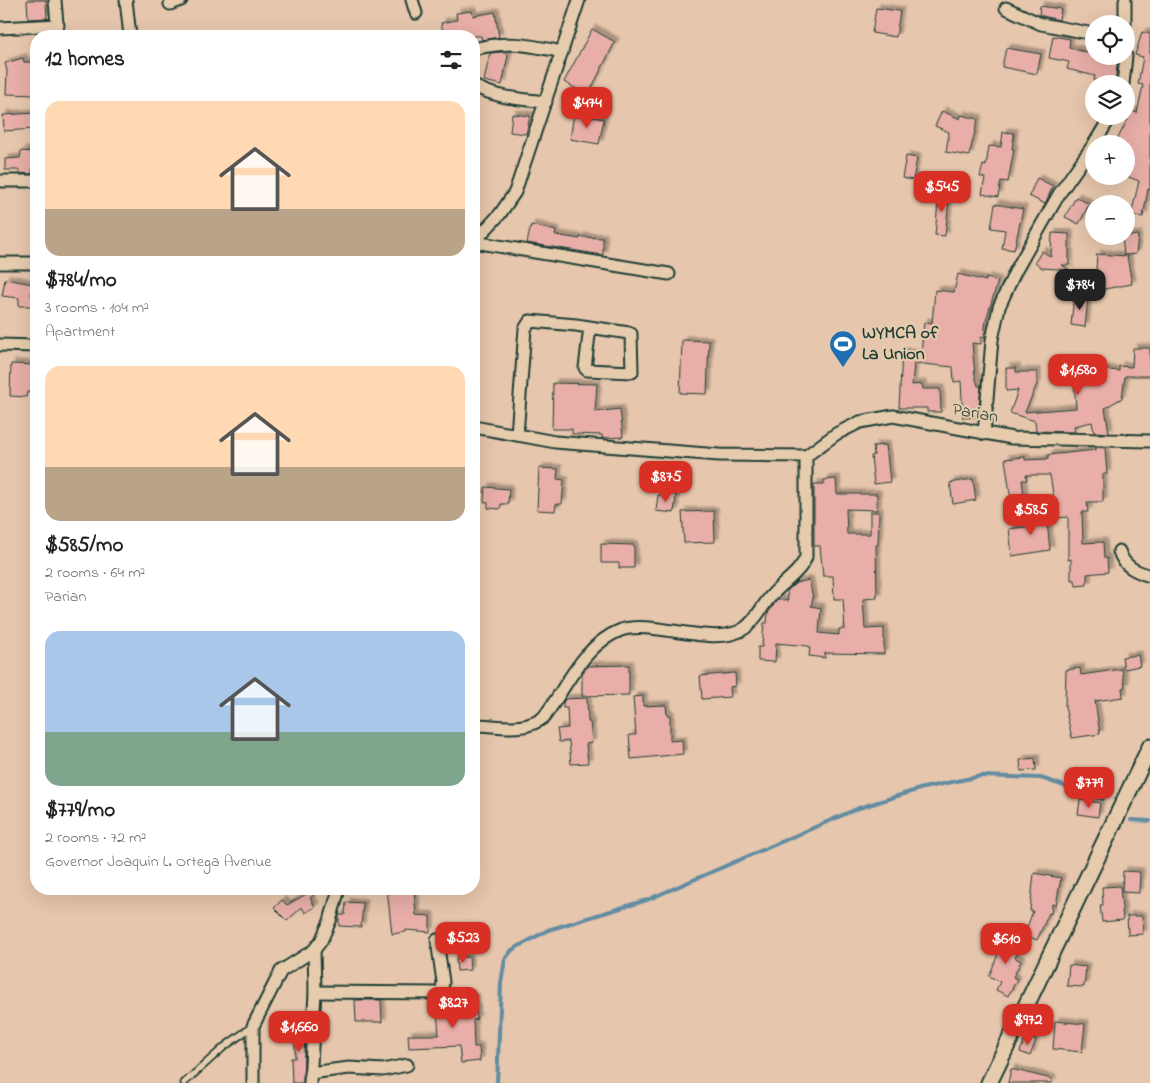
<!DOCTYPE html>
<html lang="en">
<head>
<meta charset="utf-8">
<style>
	body { margin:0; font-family:"Indie Flower",sans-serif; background:#f2f2f2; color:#202124; height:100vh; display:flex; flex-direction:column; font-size:19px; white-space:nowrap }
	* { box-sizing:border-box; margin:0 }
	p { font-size:16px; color:#757577 }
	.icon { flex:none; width:28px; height:28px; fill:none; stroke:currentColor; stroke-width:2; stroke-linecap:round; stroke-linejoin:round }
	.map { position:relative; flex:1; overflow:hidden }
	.details { position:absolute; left:30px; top:30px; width:450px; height:865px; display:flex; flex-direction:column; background:#fff; border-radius:20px; box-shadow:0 5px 20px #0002 }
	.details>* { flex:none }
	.controls { position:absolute; left:1085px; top:15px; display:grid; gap:10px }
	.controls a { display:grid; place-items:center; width:50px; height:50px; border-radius:50%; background:#fff; box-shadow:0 5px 20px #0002; font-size:25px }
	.price { position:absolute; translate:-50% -42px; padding:0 11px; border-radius:10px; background:#d93025; color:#fff; font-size:16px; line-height:32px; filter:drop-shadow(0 1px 2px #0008) }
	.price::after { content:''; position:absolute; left:50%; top:30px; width:15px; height:11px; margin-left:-8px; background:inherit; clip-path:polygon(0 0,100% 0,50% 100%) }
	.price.current { background:#222; color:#fff }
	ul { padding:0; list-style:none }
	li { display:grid; align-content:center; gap:10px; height:265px; padding:0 15px }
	li span { display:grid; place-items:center; height:155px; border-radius:15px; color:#555 }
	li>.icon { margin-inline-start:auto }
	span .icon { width:90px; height:90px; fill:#fffc; stroke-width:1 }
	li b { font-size:21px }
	h2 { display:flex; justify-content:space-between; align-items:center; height:60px; padding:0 15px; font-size:21px }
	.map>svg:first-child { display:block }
</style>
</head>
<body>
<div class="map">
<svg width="1150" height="1083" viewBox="0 0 1150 1083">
	<defs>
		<filter id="shadow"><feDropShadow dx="4" dy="-4" stdDeviation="1" flood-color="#0004"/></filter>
	</defs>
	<rect width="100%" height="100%" fill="#e6c6ac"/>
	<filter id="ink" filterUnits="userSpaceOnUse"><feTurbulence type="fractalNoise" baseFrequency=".02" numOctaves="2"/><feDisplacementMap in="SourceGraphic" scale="10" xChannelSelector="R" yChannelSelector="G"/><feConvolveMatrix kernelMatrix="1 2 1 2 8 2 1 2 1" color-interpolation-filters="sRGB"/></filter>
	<g filter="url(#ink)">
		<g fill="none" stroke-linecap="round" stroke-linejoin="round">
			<g stroke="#628ca2" stroke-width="4">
				<path d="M1131 820 1150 821"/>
				<path d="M497 1083 501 983 505 959 512 950 548 930 647 900 859 808 923 788 981 776 1041 778 1103 799"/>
			</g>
		</g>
		<g fill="#e8aea7" stroke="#1f3d34" filter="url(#shadow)">
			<path d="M27 0H46L47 18 28 19Z"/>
			<path d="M1040 6 1061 9 1059 20 1039 15Z"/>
			<path d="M876 8 900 11 896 37 872 33Z"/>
			<path d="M472 11 473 16 495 12 499 37 482 40 481 36H444L441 23 457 20 456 13Z"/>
			<path d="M592 29 615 42 588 95 564 82Z"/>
			<path d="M1142 32 1150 34V190L1148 189 1143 217 1131 215 1139 181 1126 176V144H1115L1132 111 1137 113 1143 85 1138 84 1143 57 1135 55Z"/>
			<path d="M1053 36 1070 39 1069 48 1094 54V56H1118L1115 84 1094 80 1095 76 1067 69 1069 62 1049 58Z"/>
			<path d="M1006 48 1041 54 1037 74 1002 67Z"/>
			<path d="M502 52 508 55 502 85 484 81 490 53Z"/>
			<path d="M23 58 24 62H36V95L6 94 7 71 5 63Z"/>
			<path d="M942 111 960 119 961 115 978 119 969 156 946 152 949 132 935 126Z"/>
			<path d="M36 113V129L4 131 3 115Z"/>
			<path d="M512 114 530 116 526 134 510 132Z"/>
			<path d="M574 114 604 119 599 144 570 139Z"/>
			<path d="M1003 132 1014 133 1012 149H1014L1008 182 1001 181 998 197 982 194 985 178 980 177 983 165 986 166 989 146 1001 147Z"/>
			<path d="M21 151 34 152 32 174 19 173V170H5V159L20 158Z"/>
			<path d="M906 156 917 158 913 180 902 178Z"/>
			<path d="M1037 178 1053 186 1045 204 1029 196Z"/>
			<path d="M939 191 950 192 945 236 935 235Z"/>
			<path d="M1076 197 1089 204 1079 224 1065 217Z"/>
			<path d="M995 204 1023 209 1014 250 1002 248 1005 230 991 228Z"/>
			<path d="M531 225 556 231 555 235 580 239V237L603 238V255L527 243Z"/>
			<path d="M1052 233 1069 234V265H1062L1070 270 1042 268 1035 262 1042 251 1051 257Z"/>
			<path d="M1138 235 1136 254 1124 255 1122 237Z"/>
			<path d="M1097 254 1127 256 1132 284 1099 290 1096 271Z"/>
			<path d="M958 274 986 281V278L998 281 986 320 984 337H981V344L972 343 975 376 978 386H981L978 417 963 418 961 381 954 382 953 367 914 363 912 385 922 384 923 389H940L941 412H927V408H899L902 352 921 354 924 322 932 323 935 290 954 292Z"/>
			<path d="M5 279 33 284 31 295H36V306H19V298L2 296Z"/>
			<path d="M1074 296 1088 297 1085 327 1071 325Z"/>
			<path d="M682 340 709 341 707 394 680 393Z"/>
			<path d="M1133 348H1150V376H1125L1122 398 1105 408 1109 433 1094 432 1092 422 1074 426 1075 432 1036 431 1035 421 1010 413 1018 390 1006 391V368H1016V372H1037V384L1025 412 1076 408 1074 380 1098 376 1099 369 1119 371V366L1132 367Z"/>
			<path d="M11 364 36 365V392H27L26 397 10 396Z"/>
			<path d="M553 383 597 384 595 412 620 409 623 437 602 438V435L572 434V429H552Z"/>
			<path d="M886 445 890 482 874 484 871 456 874 455 873 446Z"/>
			<path d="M1096 447 1105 448 1107 474H1103V502H1087L1088 512H1082L1083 543 1103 542 1104 558H1107L1108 572 1087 574V585L1076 586 1075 580H1071V559L1068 560V517L1057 518 1050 475H1026L1027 480H1022L1025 505 1012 507 1005 459 1025 457V460L1048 459V455L1096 450Z"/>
			<path d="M539 468 558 469 557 479 564 480 562 504H556L555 511 537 510Z"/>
			<path d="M836 479 837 494H877V510L846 509 847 534H870V512H879L878 545H876L877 598 863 599 865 629 884 628V654L825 653V658L809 656 810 647 808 646 776 643 775 662 758 661V647H762L764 623H767L768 613 778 599 788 601 787 591 796 583 809 580 813 598 811 606 821 608 819 633 839 635V629H845L843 599H834L833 576H823L820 546H814V484H824V480Z"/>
			<path d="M973 479 976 500 953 504 950 483Z"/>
			<path d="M485 487 509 489 508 504H501L500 509 488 508V503L484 502Z"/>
			<path d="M664 493 676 495 674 513 656 511 658 495 664 496Z"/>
			<path d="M714 511 715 542 684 543 682 512Z"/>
			<path d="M1046 512 1050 550 1012 556 1009 529 1032 526 1031 513Z"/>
			<path d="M601 544 634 545V568H619V563H601Z"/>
			<path d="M1138 655 1140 666 1124 669 1122 657Z"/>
			<path d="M629 665V695L582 696V674L588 666Z"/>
			<path d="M1080 668 1081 675 1122 669 1125 687 1122 688 1123 697 1095 701 1100 734 1072 738 1065 707 1066 670Z"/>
			<path d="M735 673 736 686 730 687 731 697 702 699 700 676Z"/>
			<path d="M643 696V706L666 705 667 715H670V741L682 740 683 754 631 759 629 735H636L633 697Z"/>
			<path d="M587 698 588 722H590L592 743 586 744 588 763 571 764 569 741 559 742 557 729 568 728 567 708H563V703L565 699Z"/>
			<path d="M1035 758 1036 770 1021 771 1020 760Z"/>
			<path d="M1080 800 1100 803 1098 817 1078 814Z"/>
			<path d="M1123 871 1140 872 1139 893 1122 892Z"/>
			<path d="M1034 873 1061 878 1056 905 1052 904 1051 914 1049 913 1037 940 1024 935 1033 911H1030Z"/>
			<path d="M1120 886 1123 920 1102 922 1100 905H1103L1102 887Z"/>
			<path d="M315 889 317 892 310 898 315 907 305 913 302 907 287 921 274 908 282 900 287 905Z"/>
			<path d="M387 889H414L416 915 430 916V932L406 930V932L392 934Z"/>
			<path d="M346 902 363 903 361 927 339 926V915H345Z"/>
			<path d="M1127 916H1142L1143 934 1128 935Z"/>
			<path d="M1006 935 1022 943 1015 958 1021 961 1013 977 1017 979 1008 996 996 990 1000 982 989 976Z"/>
			<path d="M469 957 470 970 457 971 456 958Z"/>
			<path d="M1069 965 1086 967 1084 987 1067 986Z"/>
			<path d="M447 998V1001L475 998 477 1019 473 1020 474 1047H479L480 1061 461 1063 459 1046 409 1048 408 1035H439L436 1000Z"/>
			<path d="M355 1000H381L382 1022H356Z"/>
			<path d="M295 1021H305L303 1083H292L291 1058H295Z"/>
			<path d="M1055 1021 1085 1024 1082 1052 1053 1049Z"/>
			<path d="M1026 1036 1036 1040 1030 1056 1020 1052Z"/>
			<path d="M1011 1069 1052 1079V1083H1008Z"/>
		</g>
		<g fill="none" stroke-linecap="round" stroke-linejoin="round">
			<g stroke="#1f3d34" stroke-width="9">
				<path id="service" d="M184 1083 224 1047 253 1026"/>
			</g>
			<g stroke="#1f3d34" stroke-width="15">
				<g id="minor">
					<path d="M55 0 58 36"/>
					<path d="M126 0 130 36"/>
					<path d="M412 0 416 13"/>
					<path d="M1125 0V24"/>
					<path d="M170 4 181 0"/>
					<path d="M1006 8 1041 24 1094 34"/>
					<path d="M0 28 58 25"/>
					<path d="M474 49C508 40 528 45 562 52"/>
					<path d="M1123 84 1126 56"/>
					<path d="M474 86C496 98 521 99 546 102"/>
					<path d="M1094 144 1111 116"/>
					<path d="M0 181H36"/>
					<path d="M474 242 500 214 515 192 579 0"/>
					<path d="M474 242 669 274"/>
					<path d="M0 263H36"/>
					<path d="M0 345 36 346"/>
					<path d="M474 427 555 442 719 455 806 456"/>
					<path d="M984 434 992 340 999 307 1015 272 1059 194 1094 144"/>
					<path d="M517 435 525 329 530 321 576 325 629 333 631 334 632 372 587 370 585 368 590 327"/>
					<path d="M806 456 836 434 860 422 893 416 1012 438 1150 441"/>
					<path d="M1119 551C1124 567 1135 571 1150 576"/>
					<path d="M474 725C498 725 525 733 544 717 567 686 583 645 621 630 653 619 717 649 745 628 756 620 762 606 771 596 782 583 800 573 806 557V456"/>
					<path d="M315 992 438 993 442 990 443 982 437 940"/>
					<path d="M310 1073 349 1068 383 1070 407 1065"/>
					<path d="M253 1083V1026L281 971 314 950 321 941 330 921 339 889"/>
					<path d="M310 1083 315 992 314 950"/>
				</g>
			</g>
			<g stroke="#1f3d34" stroke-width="19">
				<path id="secondary" d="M989 1083 1150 747"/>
			</g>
			<use href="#service" stroke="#e6ccad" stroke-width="5.5"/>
			<use href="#minor" stroke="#e6ccad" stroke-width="11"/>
			<use href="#secondary" stroke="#e6ccad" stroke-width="15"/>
		</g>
	</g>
	<defs>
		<g id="stadium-pin" transform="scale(1.4375)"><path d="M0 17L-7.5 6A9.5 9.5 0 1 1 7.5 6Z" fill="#1f6fb2" stroke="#e6ccad"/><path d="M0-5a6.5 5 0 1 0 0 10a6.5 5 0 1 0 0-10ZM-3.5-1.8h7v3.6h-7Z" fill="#fff"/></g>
	</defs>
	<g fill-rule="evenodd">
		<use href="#stadium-pin" x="843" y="344"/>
	</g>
	<g text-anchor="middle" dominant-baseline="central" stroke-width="4" stroke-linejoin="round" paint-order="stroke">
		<g font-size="18" font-weight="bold" fill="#1f3d34" stroke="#e6ccad" text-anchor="start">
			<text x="862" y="334">WYMCA of<tspan x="862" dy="21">La Union</tspan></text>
		</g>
		<g font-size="18" fill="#1f3d34" stroke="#e6ccad">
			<text transform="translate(975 414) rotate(10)">Parian</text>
		</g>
	</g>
</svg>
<div class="controls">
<a><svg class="icon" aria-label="locate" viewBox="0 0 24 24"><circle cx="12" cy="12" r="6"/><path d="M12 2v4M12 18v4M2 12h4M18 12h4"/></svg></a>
<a><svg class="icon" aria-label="layers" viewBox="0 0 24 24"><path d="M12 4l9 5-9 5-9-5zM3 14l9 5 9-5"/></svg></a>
<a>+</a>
<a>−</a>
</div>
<b class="price" style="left:587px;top:129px">$474</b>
<b class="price" style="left:942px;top:213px">$545</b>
<b class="price current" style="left:1080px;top:311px">$784</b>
<b class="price" style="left:1078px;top:396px">$1,680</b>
<b class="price" style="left:666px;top:503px">$875</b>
<b class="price" style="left:1031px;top:536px">$585</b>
<b class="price" style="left:1089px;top:809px">$779</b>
<b class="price" style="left:463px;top:964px">$523</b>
<b class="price" style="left:1006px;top:965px">$610</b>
<b class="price" style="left:453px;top:1029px">$827</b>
<b class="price" style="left:1028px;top:1046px">$972</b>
<b class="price" style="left:299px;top:1053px">$1,660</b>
<section class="details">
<h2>12 homes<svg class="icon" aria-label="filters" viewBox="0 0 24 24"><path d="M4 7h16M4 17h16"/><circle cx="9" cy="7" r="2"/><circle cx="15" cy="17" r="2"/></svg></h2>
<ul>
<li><span style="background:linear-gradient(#ffd9b3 70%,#b9a48a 0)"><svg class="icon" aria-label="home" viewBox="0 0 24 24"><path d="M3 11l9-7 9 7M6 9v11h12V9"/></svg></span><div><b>$784/mo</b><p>3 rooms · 104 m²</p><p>Apartment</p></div></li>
<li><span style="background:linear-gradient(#ffd9b3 65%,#b9a48a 0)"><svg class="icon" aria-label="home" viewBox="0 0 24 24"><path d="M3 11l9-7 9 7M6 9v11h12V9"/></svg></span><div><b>$585/mo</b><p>2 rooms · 64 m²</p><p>Parian</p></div></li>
<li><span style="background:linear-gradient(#a9c7e8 65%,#7fa58c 0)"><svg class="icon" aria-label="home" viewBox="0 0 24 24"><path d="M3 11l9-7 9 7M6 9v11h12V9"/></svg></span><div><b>$779/mo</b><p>2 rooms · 72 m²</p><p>Governor Joaquin L. Ortega Avenue</p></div></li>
</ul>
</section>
</div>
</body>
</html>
